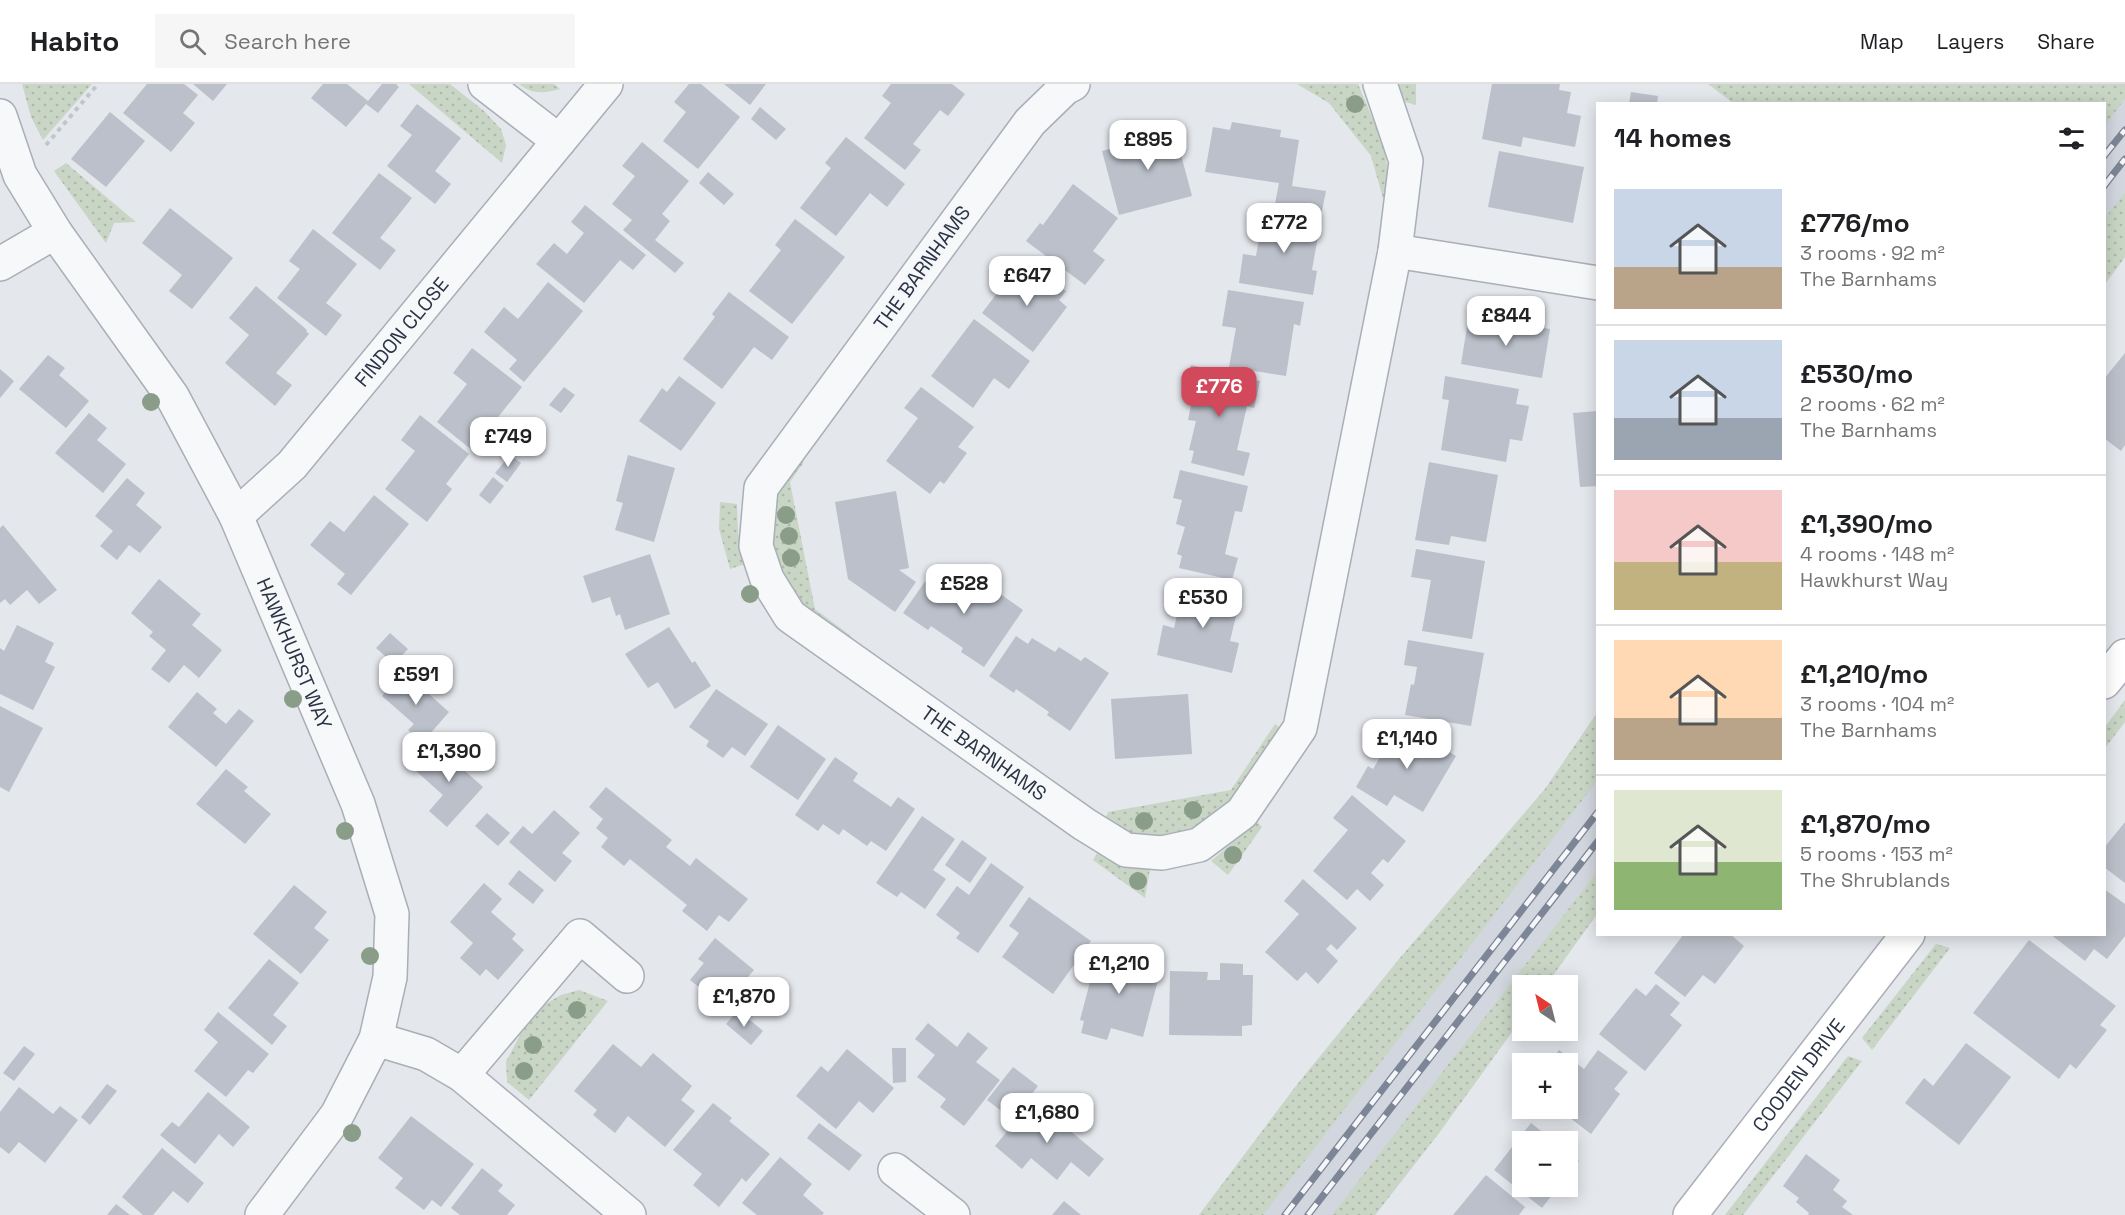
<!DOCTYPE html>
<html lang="en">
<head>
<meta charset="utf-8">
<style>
	body { margin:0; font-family:"Space Grotesk",sans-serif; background:#f6f6f6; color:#202124; height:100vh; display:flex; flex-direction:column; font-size:22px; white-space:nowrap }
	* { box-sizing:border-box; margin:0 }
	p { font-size:20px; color:#757577 }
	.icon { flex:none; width:33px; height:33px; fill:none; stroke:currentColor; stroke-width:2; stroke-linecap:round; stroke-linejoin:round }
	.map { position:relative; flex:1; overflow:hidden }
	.details { position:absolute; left:1596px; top:18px; width:510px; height:834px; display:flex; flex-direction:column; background:#fff; border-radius:0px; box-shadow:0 3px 15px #0003 }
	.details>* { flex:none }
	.needle { width:39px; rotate:325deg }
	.tools { position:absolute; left:1512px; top:891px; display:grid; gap:12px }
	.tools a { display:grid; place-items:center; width:66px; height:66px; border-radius:0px; background:#fff; box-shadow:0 3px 15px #0003; font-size:30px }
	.price { position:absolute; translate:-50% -51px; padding:0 14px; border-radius:12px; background:#fff; color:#222; font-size:20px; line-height:39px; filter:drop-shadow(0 2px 3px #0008) }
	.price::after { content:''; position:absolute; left:50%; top:36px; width:18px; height:14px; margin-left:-9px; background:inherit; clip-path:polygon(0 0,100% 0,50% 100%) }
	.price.on { background:#d1495b; color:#fff }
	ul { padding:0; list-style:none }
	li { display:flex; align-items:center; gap:18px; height:150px; padding:0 18px }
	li+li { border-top:2px solid #e0e0e0 }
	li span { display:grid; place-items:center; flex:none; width:168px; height:120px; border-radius:0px; color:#555 }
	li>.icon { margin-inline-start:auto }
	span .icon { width:72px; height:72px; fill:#fffc; stroke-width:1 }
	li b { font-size:26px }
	h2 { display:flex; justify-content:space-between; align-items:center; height:72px; padding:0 18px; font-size:26px }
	header { display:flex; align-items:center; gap:36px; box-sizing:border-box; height:84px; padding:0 30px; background:#fff; border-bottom:2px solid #e0e0e0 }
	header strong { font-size:28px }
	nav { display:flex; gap:33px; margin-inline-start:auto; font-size:21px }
	.search { width:420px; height:54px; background:#f6f6f6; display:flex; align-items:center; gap:15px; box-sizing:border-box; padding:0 21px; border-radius:0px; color:#757577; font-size:22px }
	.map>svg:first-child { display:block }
</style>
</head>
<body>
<header>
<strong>Habito</strong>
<div class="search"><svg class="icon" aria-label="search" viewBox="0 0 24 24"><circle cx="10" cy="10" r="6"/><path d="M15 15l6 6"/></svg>Search here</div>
<nav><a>Map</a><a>Layers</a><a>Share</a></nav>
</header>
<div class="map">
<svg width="2125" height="1131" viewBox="0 0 2125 1131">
	<defs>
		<pattern id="grass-dots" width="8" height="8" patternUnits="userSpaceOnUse" patternTransform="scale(1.5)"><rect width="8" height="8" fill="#c9d6c5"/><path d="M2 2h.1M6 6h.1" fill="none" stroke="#adb8ab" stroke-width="1.8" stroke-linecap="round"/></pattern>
	</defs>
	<rect width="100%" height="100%" fill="#e4e7ec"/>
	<g fill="#d2d6de">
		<path d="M2125 0V173L2105 200 2104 20H2059Z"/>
		<path d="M1597 629V830L1546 901 1522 902V934L1439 1049 1375 1131H1199L1296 1002 1400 874 1545 705Z"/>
	</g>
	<g fill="url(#grass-dots)">
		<path d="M22 0H92L43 56 31 33Z"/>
		<path d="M409 0H450L484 27 501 45 506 61 502 79Z"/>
		<path d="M519 0H554L560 5C545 9 532 11 519 0Z"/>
		<path d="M1297 0H1358L1385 64 1390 114H1383L1371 72 1329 19Z"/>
		<path d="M1397 0H1416V21L1405 18Z"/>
		<path d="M1708 0H2125V15L2105 41 2104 20 1733 19Z"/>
		<path d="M66 79 136 138 114 139 106 159 54 87Z"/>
		<path d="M2125 108V173L2105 200V134Z"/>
		<path d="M798 374 804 378 790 398 815 525 851 552 849 559 799 522 766 461 775 411Z"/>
		<path d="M720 418 737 420 738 449 748 479 730 485 719 445Z"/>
		<path d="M2125 616V638L2105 664V643Z"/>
		<path d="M1597 629V697L1263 1131H1199L1296 1002 1400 874 1545 705Z"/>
		<path d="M1275 640 1282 645 1238 713 1195 744 1163 752H1136L1105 736 1108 728 1231 706Z"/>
		<path d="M1257 738 1262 743 1228 791 1211 777Z"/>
		<path d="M1098 768 1124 780 1150 785 1145 814 1093 776Z"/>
		<path d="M1597 788V830L1546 901 1522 902V934L1439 1049 1375 1131H1332Z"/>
		<path d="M1936 860 1950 864 1872 966 1862 954Z"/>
		<path d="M579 906 608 917 529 1016 507 998 506 978 520 951 544 921 561 911Z"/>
		<path d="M1848 972 1862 977 1743 1131H1725Z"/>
	</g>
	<g fill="#bbc0ca">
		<path d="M147 0H184L198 11 183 29 195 39 171 68 123 29Z"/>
		<path d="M193 0H227L213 17Z"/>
		<path d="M323 0H347L368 17 382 0H396L399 3 378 29 366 20 346 43 311 14Z"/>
		<path d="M689 0H701L740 33 698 85 663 57 686 28 674 18Z"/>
		<path d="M724 0H766L750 21Z"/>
		<path d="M891 0H952L965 10 948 32 940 26 913 60 921 66 905 86 864 54 891 19 882 12Z"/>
		<path d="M1492 0H1560L1559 6 1571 8 1567 29 1581 32 1575 63 1523 53 1521 63 1482 55Z"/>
		<path d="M1631 8 1658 12 1657 20H1629Z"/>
		<path d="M417 20 461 54 435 87 451 100 435 120 387 82 412 51 400 42Z"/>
		<path d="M760 23 786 45 776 56 751 35Z"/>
		<path d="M110 28 145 57 106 103 71 75Z"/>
		<path d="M1172 37 1192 112 1119 131 1102 67 1151 54 1148 43Z"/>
		<path d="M1232 38 1281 46 1280 53 1299 56 1292 102 1326 107 1322 127 1275 120 1279 99 1205 88 1213 43 1230 46Z"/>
		<path d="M846 53 905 100 887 123 870 109 836 152 800 124 831 84 825 79Z"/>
		<path d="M642 58 689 97 662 130 670 137 655 156 684 179 675 189 623 146 632 136 612 120 635 92 622 82Z"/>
		<path d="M1499 67 1584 83 1573 139 1488 123Z"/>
		<path d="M708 88 734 110 724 121 699 99Z"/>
		<path d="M379 89 412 114 380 154 396 166 380 186 332 149Z"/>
		<path d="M1073 100 1118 134 1093 167 1105 176 1085 201 1026 157 1040 139 1043 141Z"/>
		<path d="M585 121 646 171 633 186 620 176 584 219 536 180 554 159 567 170 584 149 571 138Z"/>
		<path d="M170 124 233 174 192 225 169 207 182 191 142 159Z"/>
		<path d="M1264 126 1321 135 1312 186 1317 187 1313 211 1239 199 1243 170 1256 172Z"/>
		<path d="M795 135 845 173 792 240 749 207 781 166 775 161Z"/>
		<path d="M313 145 357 180 326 219 342 231 326 252 277 214 300 185 289 177Z"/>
		<path d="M1034 183 1066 207 1059 216 1067 223 1033 268 982 229 1016 184 1027 192Z"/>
		<path d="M548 198 583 227 524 298 509 285 517 276 484 248 504 223 518 235Z"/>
		<path d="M256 202 307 246 306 247 309 250 276 289 292 301 275 322 225 279 249 251 229 234Z"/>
		<path d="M1228 206 1304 218 1300 242 1294 240 1286 292 1229 283 1236 244 1222 242Z"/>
		<path d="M729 208 789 253 772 276 754 263 722 305 683 275 715 233 712 230Z"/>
		<path d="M1469 231 1550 245 1542 294 1461 280Z"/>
		<path d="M974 235 1030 277 1009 305 994 294 973 324 931 292Z"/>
		<path d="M472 264 522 303 472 366 437 338 467 300 453 289Z"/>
		<path d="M2125 269V361L2121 367 2104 354V295Z"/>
		<path d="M48 271 65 284 59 291 89 317 66 344 19 305Z"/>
		<path d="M1191 281 1260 297 1254 324 1247 322 1237 366 1250 369 1244 392 1191 379 1194 367 1189 366 1196 337 1188 336 1193 311 1185 309Z"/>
		<path d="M0 285 14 297 0 314Z"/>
		<path d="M679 292 716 319 681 367 639 337 662 304 667 308Z"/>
		<path d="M1445 292 1519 305 1516 320 1529 322 1522 357 1510 355 1506 378 1441 366 1449 316 1442 315Z"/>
		<path d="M564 303 575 311 561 329 549 321Z"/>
		<path d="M921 303 974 343 958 363 967 369 944 400 940 397 930 410 886 377 918 334 904 324Z"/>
		<path d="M1598 327V402L1580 403 1573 329Z"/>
		<path d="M89 329 107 344 97 356 126 380 103 409 55 369Z"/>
		<path d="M420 331 469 370 446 400 452 405 427 438 385 405 415 367 401 356Z"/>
		<path d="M510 371 521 379 507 398 495 389Z"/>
		<path d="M628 371 675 384 654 458 615 446 623 419 616 417Z"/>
		<path d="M1429 378 1498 391 1486 458 1451 452 1449 461 1415 456Z"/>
		<path d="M1180 386 1248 402 1242 428 1235 427 1225 470 1238 474 1232 496 1179 484 1182 472 1177 470 1185 443 1176 440 1182 416 1173 414Z"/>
		<path d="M493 393 504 402 490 420 479 411Z"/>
		<path d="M127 394 145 409 136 421 162 443 140 469 129 461 117 476 100 462 113 447 95 432Z"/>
		<path d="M896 407 909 484 899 486 916 498 895 528 848 495 835 418Z"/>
		<path d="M374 411 409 440 351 511 337 500 345 490 310 461 330 437 344 448Z"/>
		<path d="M3 441 57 506 39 520 27 506 10 521 5 515 0 519V444Z"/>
		<path d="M1416 465 1485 477 1472 555 1422 547 1431 496 1411 493Z"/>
		<path d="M650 470 670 530 625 546 620 530 616 532 610 513 592 519 583 492Z"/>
		<path d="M931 489 942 497 947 490 969 505 973 499 996 514 999 509 1023 526 984 583 961 568 963 564 931 542 928 546 903 529Z"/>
		<path d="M159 495 201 530 192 541 222 566 199 594 184 581 169 599 151 585 166 566 149 552 153 548 131 529Z"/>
		<path d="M1185 497 1241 511 1230 557 1239 559 1232 589 1157 571 1163 541 1174 544Z"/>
		<path d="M17 541 54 559 45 578 55 583 33 626 0 610V564L4 567Z"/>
		<path d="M669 543 692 579 695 577 711 602 675 625 658 598 648 604 625 570Z"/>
		<path d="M390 549 408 565 394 580 376 564Z"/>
		<path d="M1016 552 1028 560 1032 554 1055 568 1059 563 1081 577 1085 573 1109 589 1070 647 1047 631 1049 628 1016 605 1014 609 989 592Z"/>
		<path d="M1408 556 1484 569 1471 642 1405 631 1411 600 1414 601 1417 583 1404 581Z"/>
		<path d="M404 588 449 628 422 659 408 646 414 640 382 612Z"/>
		<path d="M716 605 768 640 745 672 732 663 723 674 706 662 709 657 689 643Z"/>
		<path d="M197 608 217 625 213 629 226 640 239 625 254 637 216 683 168 643Z"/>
		<path d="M1188 610 1192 670 1115 675 1111 615Z"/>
		<path d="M0 622 43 644 9 708 0 703Z"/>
		<path d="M1401 639 1456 672 1423 728 1394 711 1387 722 1356 703 1368 682 1373 685Z"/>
		<path d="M778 641 826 675 798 716 750 683Z"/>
		<path d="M444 656 462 671 456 679 483 703 447 743 429 727 443 711 416 687Z"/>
		<path d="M835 673 858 689 853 697 891 723 898 713 915 725 886 767 871 757 867 762 843 745 839 751 823 740 818 747 795 731Z"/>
		<path d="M226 685 248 703 244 707 271 730 245 760 196 720Z"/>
		<path d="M606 703 672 756 666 763 690 782 696 774 748 815 729 838 719 831 707 847 682 827 687 821 630 775 624 782 601 763 608 754 596 744 603 735 589 723Z"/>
		<path d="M1352 711 1406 757 1388 779 1383 775 1371 789 1384 801 1370 817 1357 805 1347 816 1313 787 1348 746 1333 734Z"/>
		<path d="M554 726 580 749 562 769 572 777 555 798 509 758 523 742 532 750Z"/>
		<path d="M487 729 510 749 498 762 475 742Z"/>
		<path d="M922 732 955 755 933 786 946 795 925 825 901 808 897 813 876 799Z"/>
		<path d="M2125 738V799L2104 783V764Z"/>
		<path d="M962 756 987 774 970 799 945 781Z"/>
		<path d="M991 779 1024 803 978 869 956 854 960 849 936 831 957 802 969 811Z"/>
		<path d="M519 786 544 806 533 820 508 800Z"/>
		<path d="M1303 795 1357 844 1337 866 1331 860 1326 865 1338 877 1318 900 1306 888 1297 897 1265 868 1299 830 1284 817Z"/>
		<path d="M484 799 502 815 491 828 516 850 512 855 524 866 498 896 486 885 480 892 460 874 473 859 450 838Z"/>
		<path d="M294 801 327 828 314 844 329 856 301 890 253 850Z"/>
		<path d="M2104 805 2125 820V852L2107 875 2094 865 2085 877 2050 850H2104Z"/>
		<path d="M1029 813 1091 857 1053 910 1002 873 1019 849 1009 842Z"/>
		<path d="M1684 850H1730L1744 862 1715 900 1703 891 1685 913 1654 889Z"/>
		<path d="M715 854 754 886 723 922 690 896 704 879 698 875Z"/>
		<path d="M2029 856 2116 922 2100 941 2107 946 2076 985 2070 980 2059 995 1973 929Z"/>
		<path d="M1099 864 1162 881 1143 953 1111 944 1107 956 1081 949 1084 937 1080 936Z"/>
		<path d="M269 875 299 899 273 931 287 942 272 961 228 924Z"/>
		<path d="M1220 879 1243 880V891H1253L1252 941 1242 942V952L1169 951 1170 887 1208 888 1207 896H1220Z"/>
		<path d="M1656 900 1680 919 1670 931 1682 941 1645 987 1599 950 1636 904 1646 912Z"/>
		<path d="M738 926 763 947 751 961 726 940Z"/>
		<path d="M218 928 269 970 253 989 248 986 226 1013 194 987 218 958 204 946Z"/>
		<path d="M928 939 957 963 968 948 988 964 976 978 1000 996 964 1042 940 1023 946 1015 917 993 935 971 915 955Z"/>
		<path d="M1966 959 2011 993 1959 1061 1905 1019 1924 994 1933 1002Z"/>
		<path d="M613 960 641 983 653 969 692 1002 681 1016 695 1027 665 1063 628 1032 615 1049 593 1031 597 1026 574 1007Z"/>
		<path d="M24 962 35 970 14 997 3 989Z"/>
		<path d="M892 964H906V998L893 999Z"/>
		<path d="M847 965 894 1004 873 1029 859 1017 836 1045 796 1012 821 982 828 988Z"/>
		<path d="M1559 966 1584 985 1598 966 1628 988 1614 1005 1620 1010 1591 1050 1557 1024H1568V980H1549Z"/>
		<path d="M1013 983 1038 1002 1012 1035 987 1016Z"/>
		<path d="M107 1000 117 1007 90 1041 81 1033Z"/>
		<path d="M19 1003 53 1030 60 1022 78 1036 45 1079 19 1058 9 1070 0 1063V1028Z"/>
		<path d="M208 1008 250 1043 233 1063 219 1050 195 1080 160 1051 172 1038 179 1043Z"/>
		<path d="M1033 1016 1104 1075 1089 1093 1071 1078 1057 1096 1031 1074 1022 1085 995 1062Z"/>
		<path d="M713 1019 732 1034 729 1037 770 1070 746 1098 742 1094 719 1123 693 1101 702 1090 673 1066Z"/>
		<path d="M411 1032 474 1080 441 1123 432 1116 424 1126 395 1104 403 1094 378 1074Z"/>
		<path d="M819 1039 862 1071 849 1087 807 1054Z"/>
		<path d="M1531 1039 1555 1058H1522V1102H1559L1542 1124 1494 1086Z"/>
		<path d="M162 1064 204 1099 188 1119 173 1107 153 1131H143L122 1113Z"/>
		<path d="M1568 1067 1579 1077 1568 1092Z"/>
		<path d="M1806 1070 1840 1096 1833 1106 1847 1117 1842 1123 1853 1131H1808L1809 1129 1796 1118 1799 1114 1783 1102Z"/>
		<path d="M780 1073 812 1100 803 1111 824 1129 822 1131H757L742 1119Z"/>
		<path d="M482 1084 503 1101 498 1107 515 1121 507 1131H460L451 1124Z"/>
		<path d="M1486 1091 1525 1123 1519 1131H1453Z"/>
		<path d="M1064 1117 1081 1131H1052Z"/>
		<path d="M116 1120 130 1131H107Z"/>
	</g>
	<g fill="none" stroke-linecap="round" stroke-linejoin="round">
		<g stroke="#a9aeb7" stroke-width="36">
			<g id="minor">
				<path d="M485 0 559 57"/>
				<path id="s1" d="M1073 0 1065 4 1030 38 761 404 756 462 767 495 790 532 1084 740 1126 766 1162 769 1199 761 1242 729 1300 644 1395 167 1406 77 1380 0"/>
				<path id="s2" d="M0 32 20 91 55 148 172 312 236 432 358 720 392 830 390 893 376 955 337 1031 262 1131"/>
				<path d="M1395 167 1598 199"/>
				<path d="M0 180 55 148"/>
				<path id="s3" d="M236 432 292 381 606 0"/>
				<path d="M376 955 426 970 462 991 629 1131"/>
				<path d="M462 991 580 852 627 892"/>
				<path d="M895 1086 953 1131"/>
			</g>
		</g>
		<g stroke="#a9aeb7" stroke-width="36">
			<g id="secondary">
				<path d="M2104 598 2125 572"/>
				<path id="s4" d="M1690 1131 1908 850"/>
			</g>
		</g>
		<path stroke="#c2c5cb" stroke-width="4" stroke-dasharray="4.5 4.5" stroke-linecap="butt" d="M46 61 98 0"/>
		<use href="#minor" stroke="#f7f8fa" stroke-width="33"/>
		<use href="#secondary" stroke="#fff" stroke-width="33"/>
		<g stroke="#7d8696" stroke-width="7">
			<g id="rail">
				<path d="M2104 72 2125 46"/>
				<path d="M2104 102 2125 75"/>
				<path d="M1285 1131 1598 728"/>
				<path d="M1308 1131 1598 757"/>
			</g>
		</g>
		<use href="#rail" stroke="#f4f6f9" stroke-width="4.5" stroke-dasharray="14" stroke-linecap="butt"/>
	</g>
	<g fill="#899d89">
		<circle cx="1355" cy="20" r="9"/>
		<circle cx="151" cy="318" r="9"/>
		<circle cx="786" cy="431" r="9"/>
		<circle cx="789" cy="452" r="9"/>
		<circle cx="791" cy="474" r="9"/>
		<circle cx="750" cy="510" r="9"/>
		<circle cx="293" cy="615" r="9"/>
		<circle cx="1193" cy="726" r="9"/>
		<circle cx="1144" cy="737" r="9"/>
		<circle cx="345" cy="747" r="9"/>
		<circle cx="1233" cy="771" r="9"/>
		<circle cx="1138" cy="797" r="9"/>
		<circle cx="370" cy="872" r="9"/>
		<circle cx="577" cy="926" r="9"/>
		<circle cx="533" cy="961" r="9"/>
		<circle cx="524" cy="987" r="9"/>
		<circle cx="352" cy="1049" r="9"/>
	</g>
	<g text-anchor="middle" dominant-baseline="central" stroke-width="5" stroke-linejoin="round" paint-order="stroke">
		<g font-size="20" fill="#2b3445" stroke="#f4f6f9">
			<text transform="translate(922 184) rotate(-54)">THE BARNHAMS</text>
			<text stroke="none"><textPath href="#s3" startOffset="248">FINDON CLOSE</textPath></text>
			<text stroke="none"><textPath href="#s2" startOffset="616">HAWKHURST WAY</textPath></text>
			<text stroke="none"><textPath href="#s1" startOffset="886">THE BARNHAMS</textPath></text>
			<text stroke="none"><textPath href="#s4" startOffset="177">COODEN DRIVE</textPath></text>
		</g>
	</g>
</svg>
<div class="tools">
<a><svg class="needle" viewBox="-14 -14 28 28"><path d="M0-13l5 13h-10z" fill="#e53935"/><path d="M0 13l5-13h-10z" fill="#757577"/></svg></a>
<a>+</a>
<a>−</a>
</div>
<b class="price" style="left:1148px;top:87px">£895</b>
<b class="price" style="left:1284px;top:170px">£772</b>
<b class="price" style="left:1027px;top:223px">£647</b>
<b class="price" style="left:1506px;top:263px">£844</b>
<b class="price on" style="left:1219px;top:334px">£776</b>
<b class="price" style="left:508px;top:384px">£749</b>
<b class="price" style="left:964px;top:531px">£528</b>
<b class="price" style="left:1203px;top:545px">£530</b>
<b class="price" style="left:416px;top:622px">£591</b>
<b class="price" style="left:1407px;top:686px">£1,140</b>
<b class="price" style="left:449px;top:699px">£1,390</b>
<b class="price" style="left:1119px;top:911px">£1,210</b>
<b class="price" style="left:744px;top:944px">£1,870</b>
<b class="price" style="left:1047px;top:1060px">£1,680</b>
<section class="details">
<h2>14 homes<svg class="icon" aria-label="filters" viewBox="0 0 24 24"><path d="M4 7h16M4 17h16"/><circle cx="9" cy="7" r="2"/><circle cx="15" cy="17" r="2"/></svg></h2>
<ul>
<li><span style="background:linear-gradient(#c9d6e8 65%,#b9a48a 0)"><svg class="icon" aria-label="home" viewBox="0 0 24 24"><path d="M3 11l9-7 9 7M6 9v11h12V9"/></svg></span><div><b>£776/mo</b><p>3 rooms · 92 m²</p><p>The Barnhams</p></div></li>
<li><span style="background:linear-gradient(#c9d6e8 65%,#9aa5b1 0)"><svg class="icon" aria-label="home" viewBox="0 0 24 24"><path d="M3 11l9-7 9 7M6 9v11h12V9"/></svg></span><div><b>£530/mo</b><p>2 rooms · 62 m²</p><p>The Barnhams</p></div></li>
<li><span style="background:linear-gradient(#f6c9c9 60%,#c2b280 0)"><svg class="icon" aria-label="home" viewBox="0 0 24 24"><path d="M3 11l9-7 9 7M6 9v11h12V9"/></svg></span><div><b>£1,390/mo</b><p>4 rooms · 148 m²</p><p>Hawkhurst Way</p></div></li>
<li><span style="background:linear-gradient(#ffd9b3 65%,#b9a48a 0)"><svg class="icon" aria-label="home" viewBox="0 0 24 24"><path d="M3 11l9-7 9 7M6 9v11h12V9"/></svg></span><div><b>£1,210/mo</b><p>3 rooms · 104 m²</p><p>The Barnhams</p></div></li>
<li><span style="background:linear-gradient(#dfe7d0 60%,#8fb573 0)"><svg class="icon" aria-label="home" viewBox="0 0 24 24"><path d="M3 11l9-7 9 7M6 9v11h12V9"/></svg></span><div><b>£1,870/mo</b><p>5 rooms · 153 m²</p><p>The Shrublands</p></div></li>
</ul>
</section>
</div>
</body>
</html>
